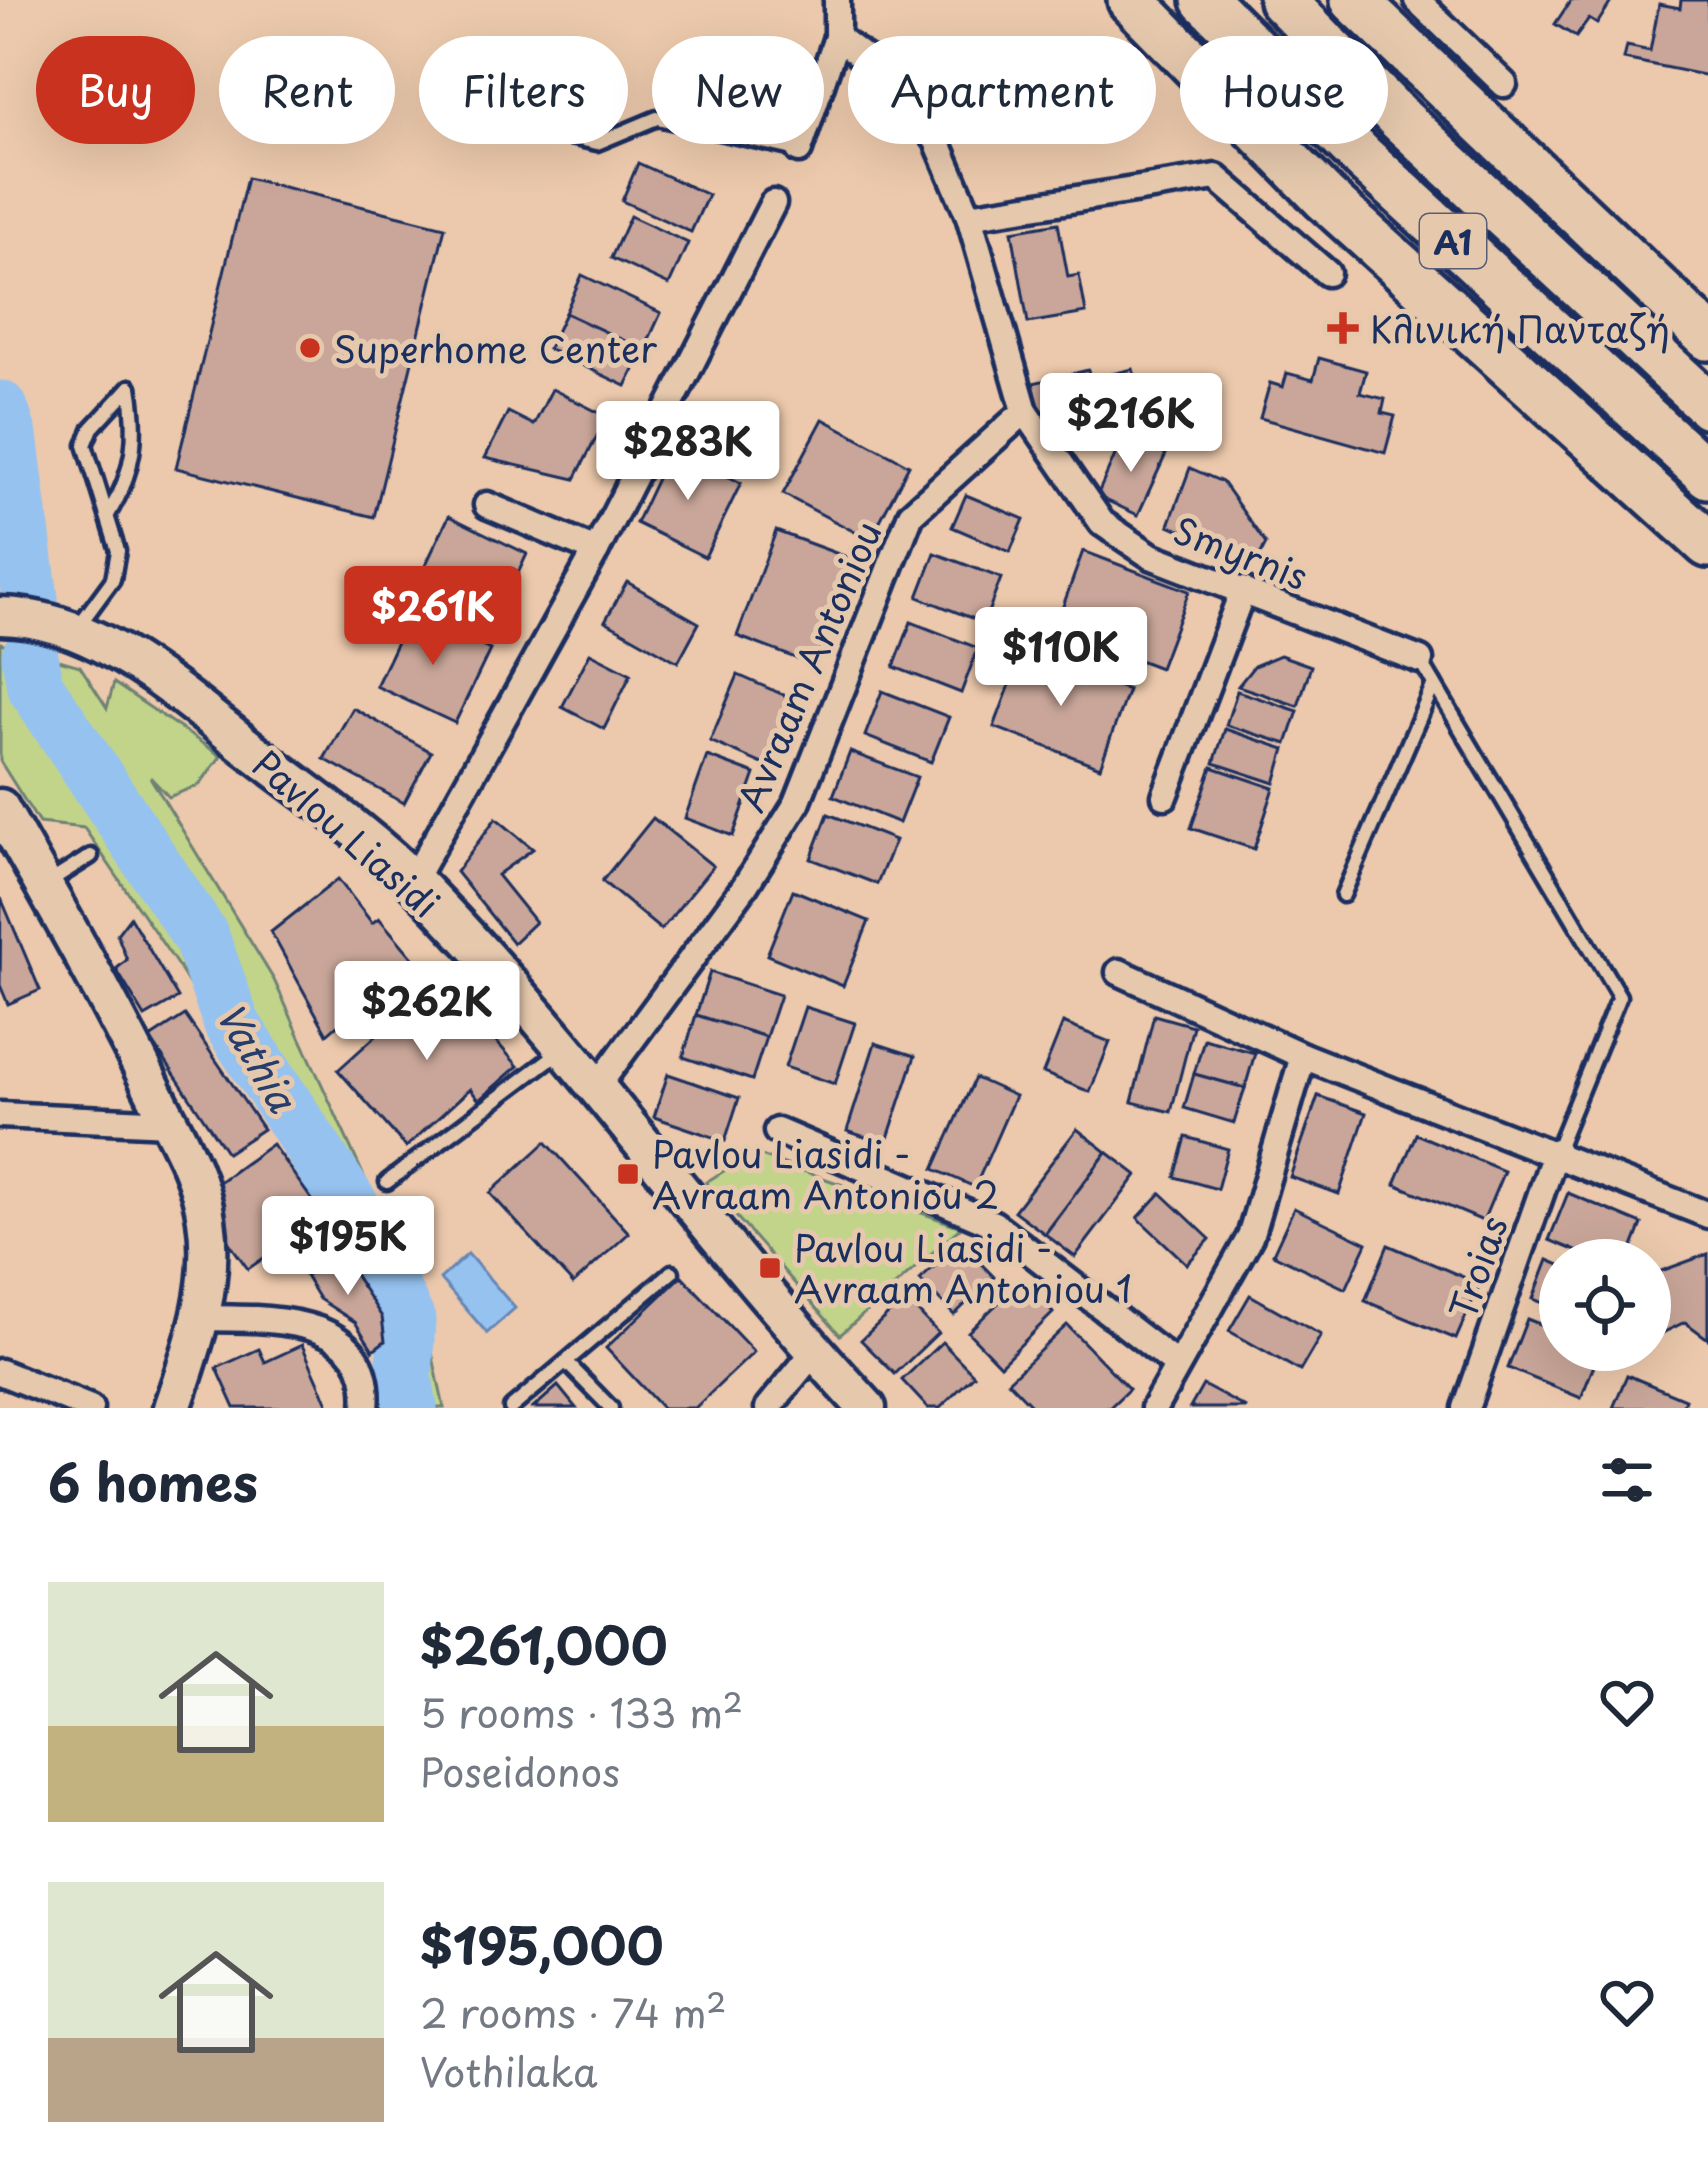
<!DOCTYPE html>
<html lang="en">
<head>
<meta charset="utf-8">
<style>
	body { margin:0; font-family:"Playpen Sans",sans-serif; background:#f2f2f3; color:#1f2937; height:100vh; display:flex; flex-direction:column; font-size:45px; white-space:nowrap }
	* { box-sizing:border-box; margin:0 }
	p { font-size:39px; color:#747a83 }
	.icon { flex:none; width:66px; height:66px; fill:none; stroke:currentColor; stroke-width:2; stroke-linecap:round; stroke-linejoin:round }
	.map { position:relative; height:1408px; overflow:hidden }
	.sheet { display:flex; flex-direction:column; background:#fff; flex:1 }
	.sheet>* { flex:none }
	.guide { position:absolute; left:36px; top:36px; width:1638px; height:108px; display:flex; gap:24px }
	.buttons { position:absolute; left:1539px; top:1239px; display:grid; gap:24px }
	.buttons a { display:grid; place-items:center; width:132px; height:132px; border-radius:50%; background:#fff; box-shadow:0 12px 48px #0002; font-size:60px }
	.price { position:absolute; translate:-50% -102px; padding:0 27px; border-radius:12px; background:#fff; color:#222; font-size:39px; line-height:78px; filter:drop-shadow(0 3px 6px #0008) }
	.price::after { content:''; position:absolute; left:50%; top:72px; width:36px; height:27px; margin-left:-18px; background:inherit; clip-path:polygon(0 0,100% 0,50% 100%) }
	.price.current { background:#c8321e; color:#fff }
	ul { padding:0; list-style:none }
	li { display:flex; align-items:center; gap:36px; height:300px; padding:0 48px }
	li span { display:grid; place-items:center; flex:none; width:336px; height:240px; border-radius:0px; color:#555 }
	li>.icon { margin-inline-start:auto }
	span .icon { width:144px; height:144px; fill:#fffc; stroke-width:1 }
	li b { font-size:51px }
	h2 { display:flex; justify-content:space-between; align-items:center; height:144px; padding:0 48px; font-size:51px }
	.chip { padding:0 42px; border-radius:54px; background:#fff; box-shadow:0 12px 48px #0002; font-size:42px; line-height:108px }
	.chip.current { background:#c8321e; color:#fff }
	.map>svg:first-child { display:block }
</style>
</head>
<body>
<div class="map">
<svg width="1708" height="1408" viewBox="0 0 1708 1408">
	<rect width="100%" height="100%" fill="#ecc9ac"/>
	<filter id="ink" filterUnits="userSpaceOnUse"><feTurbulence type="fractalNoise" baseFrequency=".00833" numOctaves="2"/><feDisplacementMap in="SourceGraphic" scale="24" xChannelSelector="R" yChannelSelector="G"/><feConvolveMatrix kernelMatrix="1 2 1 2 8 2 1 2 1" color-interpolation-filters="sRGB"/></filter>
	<g filter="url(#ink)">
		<g fill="#c2d489" stroke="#6e8274" stroke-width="3">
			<path d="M0 643 80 666 107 708 114 683 221 756 199 785 169 797 150 777 274 980 421 1301 444 1408H378L375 1380 390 1311 178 966 84 828 39 823 0 761Z"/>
			<path d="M753 1153 961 1227 840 1335 706 1182Z"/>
		</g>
		<path fill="#96c2f0" stroke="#6587b6" stroke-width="3" d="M468 1254 515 1308 487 1333 440 1279Z"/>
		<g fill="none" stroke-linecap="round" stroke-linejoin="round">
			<g stroke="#96c2f0" stroke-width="57">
				<path d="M0 409 9 436 30 599"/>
				<path d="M30 656 35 686 201 937 232 1024 354 1211 407 1320 404 1377 409 1408"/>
			</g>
		</g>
		<g fill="#c9a699" stroke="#1b2f5e" stroke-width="3">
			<path d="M1571 0H1608L1611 2 1597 24 1589 19 1576 37 1555 24Z"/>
			<path d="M1681 0H1708V76L1624 59 1627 46 1650 51 1659 4 1680 8Z"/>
			<path d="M638 163 708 195 691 232 622 201Z"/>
			<path d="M247 178 445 227 374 517 176 468Z"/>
			<path d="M630 216 688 243 669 285 611 258Z"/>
			<path d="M1058 223 1068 277 1079 275 1086 313 1028 323 1012 231Z"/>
			<path d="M582 275 661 313 644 350 565 313Z"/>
			<path d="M565 313 644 350 626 386 548 349Z"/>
			<path d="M1319 358 1366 371 1360 393 1385 399 1382 413 1395 416 1385 453 1260 418 1270 383 1283 387 1287 373 1313 380Z"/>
			<path d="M1133 369 1142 403 1043 427 1033 383 1088 370 1090 379Z"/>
			<path d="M552 389 607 417 575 479 485 458 508 412 534 425Z"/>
			<path d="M823 419 909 465 870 540 783 494Z"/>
			<path d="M1124 435 1166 454 1138 515 1097 496Z"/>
			<path d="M671 449 741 483 705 557 636 523Z"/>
			<path d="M1190 468 1222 482 1266 544 1256 563 1169 525Z"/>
			<path d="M966 495 1024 519 1010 552 952 527Z"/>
			<path d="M449 516 527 554 493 627 414 589Z"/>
			<path d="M776 531 852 559 814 665 737 636Z"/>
			<path d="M1083 551 1189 591 1160 668 1055 628Z"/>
			<path d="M935 553 1001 578 984 623 918 597Z"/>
			<path d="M627 582 699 623 678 662 605 621Z"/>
			<path d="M411 612 490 650 455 723 376 686Z"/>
			<path d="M911 622 978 648 961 693 894 667Z"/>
			<path d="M1023 650 1128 690 1100 767 994 727Z"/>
			<path d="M590 653 631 674 604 729 562 707Z"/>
			<path d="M1280 655 1311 666 1298 706 1238 686 1254 666Z"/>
			<path d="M738 675 793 699 765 765 710 741Z"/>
			<path d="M882 691 949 717 931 762 865 736Z"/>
			<path d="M1237 691 1298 711 1287 744 1226 725Z"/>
			<path d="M353 708 431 752 404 803 324 759Z"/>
			<path d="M1225 729 1285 749 1275 783 1214 763Z"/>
			<path d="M850 752 917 777 899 823 833 796Z"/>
			<path d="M707 756 755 774 733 836 685 818Z"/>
			<path d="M1212 767 1274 788 1254 849 1191 828Z"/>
			<path d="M828 814 895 840 877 884 811 859Z"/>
			<path d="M496 818 533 849 497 875 535 922 513 943 456 872Z"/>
			<path d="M653 818 713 866 661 930 602 881Z"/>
			<path d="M338 879 372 923 379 918 413 958 327 1034 271 932Z"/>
			<path d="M793 890 869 921 843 986 767 955Z"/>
			<path d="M1 898 40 990 8 1004 0 985Z"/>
			<path d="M130 917 178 998 145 1017 116 969 127 960 117 934Z"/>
			<path d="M710 972 780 995 766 1037 696 1015Z"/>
			<path d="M440 978 518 1066 479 1100 470 1089 406 1147 338 1070Z"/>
			<path d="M805 1007 855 1023 835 1084 785 1067Z"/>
			<path d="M185 1015 263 1129 227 1153 150 1038Z"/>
			<path d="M696 1015 766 1037 752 1080 683 1057Z"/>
			<path d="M1154 1015 1193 1026 1171 1112 1132 1102Z"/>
			<path d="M1063 1023 1110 1042 1090 1092 1043 1073Z"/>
			<path d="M1204 1039 1255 1053 1245 1088 1194 1074Z"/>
			<path d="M875 1043 915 1056 886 1144 847 1131Z"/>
			<path d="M668 1074 739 1098 725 1141 654 1117Z"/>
			<path d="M1194 1074 1245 1088 1234 1123 1184 1108Z"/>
			<path d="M975 1078 1015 1096 975 1187 934 1169Z"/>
			<path d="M1318 1096 1366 1113 1339 1194 1290 1177Z"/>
			<path d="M1077 1129 1107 1152 1045 1234 1014 1211Z"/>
			<path d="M1416 1134 1504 1171 1483 1221 1395 1184Z"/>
			<path d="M1186 1137 1228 1149 1217 1189 1175 1177Z"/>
			<path d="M546 1142 629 1233 573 1284 490 1193Z"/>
			<path d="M272 1144 337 1235 301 1261 287 1242 248 1269 228 1241 215 1185Z"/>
			<path d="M1107 1152 1137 1175 1075 1257 1045 1234Z"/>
			<path d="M1161 1193 1210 1239 1187 1264 1138 1218Z"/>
			<path d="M1568 1193 1642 1224 1628 1260H1598L1549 1240Z"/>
			<path d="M1294 1208 1367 1243 1346 1289 1273 1254Z"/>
			<path d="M960 1242 994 1277 954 1315 920 1280Z"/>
			<path d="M1388 1245 1480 1284 1456 1339 1365 1301Z"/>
			<path d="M340 1253 382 1317 385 1341 373 1350 355 1322 319 1299 305 1276Z"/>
			<path d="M1708 1254V1339L1685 1322 1658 1335 1650 1305V1275Z"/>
			<path d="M1548 1260 1560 1265V1310L1533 1299Z"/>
			<path d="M682 1276 754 1352 695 1408H662L606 1348Z"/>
			<path d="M1022 1280 1053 1313 1000 1365 968 1332Z"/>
			<path d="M1250 1295 1321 1335 1300 1371 1229 1331Z"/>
			<path d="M905 1298 938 1333 895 1374 861 1340Z"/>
			<path d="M1527 1319 1560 1332V1350H1600L1581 1398 1508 1368Z"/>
			<path d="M1067 1325 1129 1389 1109 1408H1034L1008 1381Z"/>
			<path d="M942 1342 974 1375 940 1408H928L902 1380Z"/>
			<path d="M302 1345 330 1408H235L217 1368 259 1349 265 1362Z"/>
			<path d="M1627 1375 1685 1399 1682 1408H1613Z"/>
			<path d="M1203 1385 1246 1408H1190Z"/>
			<path d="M558 1386 576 1408H533Z"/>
		</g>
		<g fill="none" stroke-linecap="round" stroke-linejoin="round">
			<g stroke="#1b2f5e" stroke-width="21">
				<g id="lane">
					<path d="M488 119 597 143 657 118 798 150"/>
					<path d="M109 513C135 471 138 435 130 387"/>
					<path d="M77 628 113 579 118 551 85 445 92 428 130 387"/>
					<path d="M1420 660 1619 996 1556 1151"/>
					<path d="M45 885 91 856"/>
					<path d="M1343 895 1434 684"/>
					<path d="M387 1182 559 1052"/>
					<path d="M566 1362 611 1408"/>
					<path d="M511 1408 672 1272"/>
				</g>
			</g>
			<g stroke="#1b2f5e" stroke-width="33">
				<g id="street">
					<path d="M1417 0 1504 84"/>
					<path d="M837 37 885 74 937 141 969 216 1025 411 1102 523 1151 556 1420 660"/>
					<path d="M799 150 837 37V0"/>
					<path d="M969 216 1216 177 1327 273"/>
					<path d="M487 505 596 551"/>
					<path d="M1165 796 1243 590"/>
					<path d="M413 881 596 551 773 203"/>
					<path d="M1119 972 1303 1056 1708 1215"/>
					<path d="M597 1087 745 886 797 803 911 514 1025 411"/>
					<path d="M0 1115 169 1123"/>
					<path d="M777 1131 994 1224 1177 1365"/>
					<path d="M203 1318C266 1319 375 1313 366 1408"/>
					<path d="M0 1372 90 1408"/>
					<path d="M768 1408 814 1352"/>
					<path d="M1154 1408 1250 1237 1303 1056"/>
					<path d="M1466 1408 1556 1151"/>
				</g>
			</g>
			<g stroke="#1b2f5e" stroke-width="45">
				<g id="secondary">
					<path d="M0 616C91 617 169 685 237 739 296 786 362 829 415 882 577 1047 709 1239 867 1408"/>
					<path d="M0 808C53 902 107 995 154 1092 174 1133 200 1173 206 1219 216 1286 193 1346 172 1408"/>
				</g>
			</g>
			<g stroke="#1b2f5e" stroke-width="54">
				<g id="highway">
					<path d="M1131 0 1325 198 1708 544"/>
					<path d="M1205 0 1361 156 1708 475"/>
					<path d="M1282 0 1399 118 1708 405"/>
					<path d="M1354 0 1708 337"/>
				</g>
			</g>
			<use href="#lane" stroke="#e6c9ad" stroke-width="12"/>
			<use href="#street" stroke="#e6c9ad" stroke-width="24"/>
			<use href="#secondary" stroke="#e6c9ad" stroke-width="36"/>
			<use href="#highway" stroke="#e6c9ad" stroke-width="45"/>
		</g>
	</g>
	<g fill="#c8321e" stroke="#e6c9ad" stroke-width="4.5">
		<path d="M1337 310h12v12h12v12h-12v12h-12v-12h-12v-12h12z"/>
		<circle cx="310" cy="348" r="12"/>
		<rect x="616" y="1162" width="24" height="24" rx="6"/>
		<rect x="758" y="1256" width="24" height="24" rx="6"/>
	</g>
	<g text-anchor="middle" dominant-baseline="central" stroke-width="10" stroke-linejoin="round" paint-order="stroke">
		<rect fill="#e6c9ad" stroke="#585d76" stroke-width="3" x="1420" y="214" width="66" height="54" rx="9"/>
		<g font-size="33" font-weight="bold" fill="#1b2f5e">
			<text x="1453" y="241">A1</text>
		</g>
		<g font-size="36" fill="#1b2f5e" stroke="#e6c9ad" text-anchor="start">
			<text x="1370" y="328">Κλινική Πανταζή</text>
			<text x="334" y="348">Superhome Center</text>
			<text x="652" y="1153">Pavlou Liasidi -<tspan x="652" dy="41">Avraam Antoniou 2</tspan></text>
			<text x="794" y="1247">Pavlou Liasidi -<tspan x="794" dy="41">Avraam Antoniou 1</tspan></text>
		</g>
		<g font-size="36" fill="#1b2f5e" stroke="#e6c9ad">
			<text transform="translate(1241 552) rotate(21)">Smyrnis</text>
			<text transform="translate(808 666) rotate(-67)">Avraam Antoniou</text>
			<text transform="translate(347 833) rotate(41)">Pavlou Liasidi</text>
			<text transform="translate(1477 1267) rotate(-71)">Troias</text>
		</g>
		<g font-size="39" font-style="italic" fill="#273e6d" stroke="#e6c9ad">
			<text transform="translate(258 1056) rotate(60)">Vathia</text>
		</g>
	</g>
</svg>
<div class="buttons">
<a><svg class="icon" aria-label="locate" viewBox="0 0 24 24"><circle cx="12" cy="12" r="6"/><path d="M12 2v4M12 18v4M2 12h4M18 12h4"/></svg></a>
</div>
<b class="price" style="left:1131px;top:475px">$216K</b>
<b class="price" style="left:688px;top:503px">$283K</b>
<b class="price current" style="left:433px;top:668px">$261K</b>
<b class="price" style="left:1061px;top:709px">$110K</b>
<b class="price" style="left:427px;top:1063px">$262K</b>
<b class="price" style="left:348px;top:1298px">$195K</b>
<div class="guide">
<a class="chip current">Buy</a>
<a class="chip">Rent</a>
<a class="chip">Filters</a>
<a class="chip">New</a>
<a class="chip">Apartment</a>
<a class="chip">House</a>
</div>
</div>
<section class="sheet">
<h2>6 homes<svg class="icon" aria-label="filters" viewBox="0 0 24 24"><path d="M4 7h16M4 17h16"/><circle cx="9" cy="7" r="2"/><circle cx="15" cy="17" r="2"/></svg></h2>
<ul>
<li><span style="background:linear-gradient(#dfe7d0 60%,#c2b280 0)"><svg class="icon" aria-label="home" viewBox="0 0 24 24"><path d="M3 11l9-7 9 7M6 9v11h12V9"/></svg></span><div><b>$261,000</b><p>5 rooms · 133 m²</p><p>Poseidonos</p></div><svg class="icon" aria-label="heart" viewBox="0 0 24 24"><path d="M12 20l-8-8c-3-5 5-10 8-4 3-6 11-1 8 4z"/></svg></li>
<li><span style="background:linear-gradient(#dfe7d0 65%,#b9a48a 0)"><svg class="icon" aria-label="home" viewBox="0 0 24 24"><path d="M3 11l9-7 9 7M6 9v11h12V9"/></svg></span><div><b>$195,000</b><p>2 rooms · 74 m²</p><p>Vothilaka</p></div><svg class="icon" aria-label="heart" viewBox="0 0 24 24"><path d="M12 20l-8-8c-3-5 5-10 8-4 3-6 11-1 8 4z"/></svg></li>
</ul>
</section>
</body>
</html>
